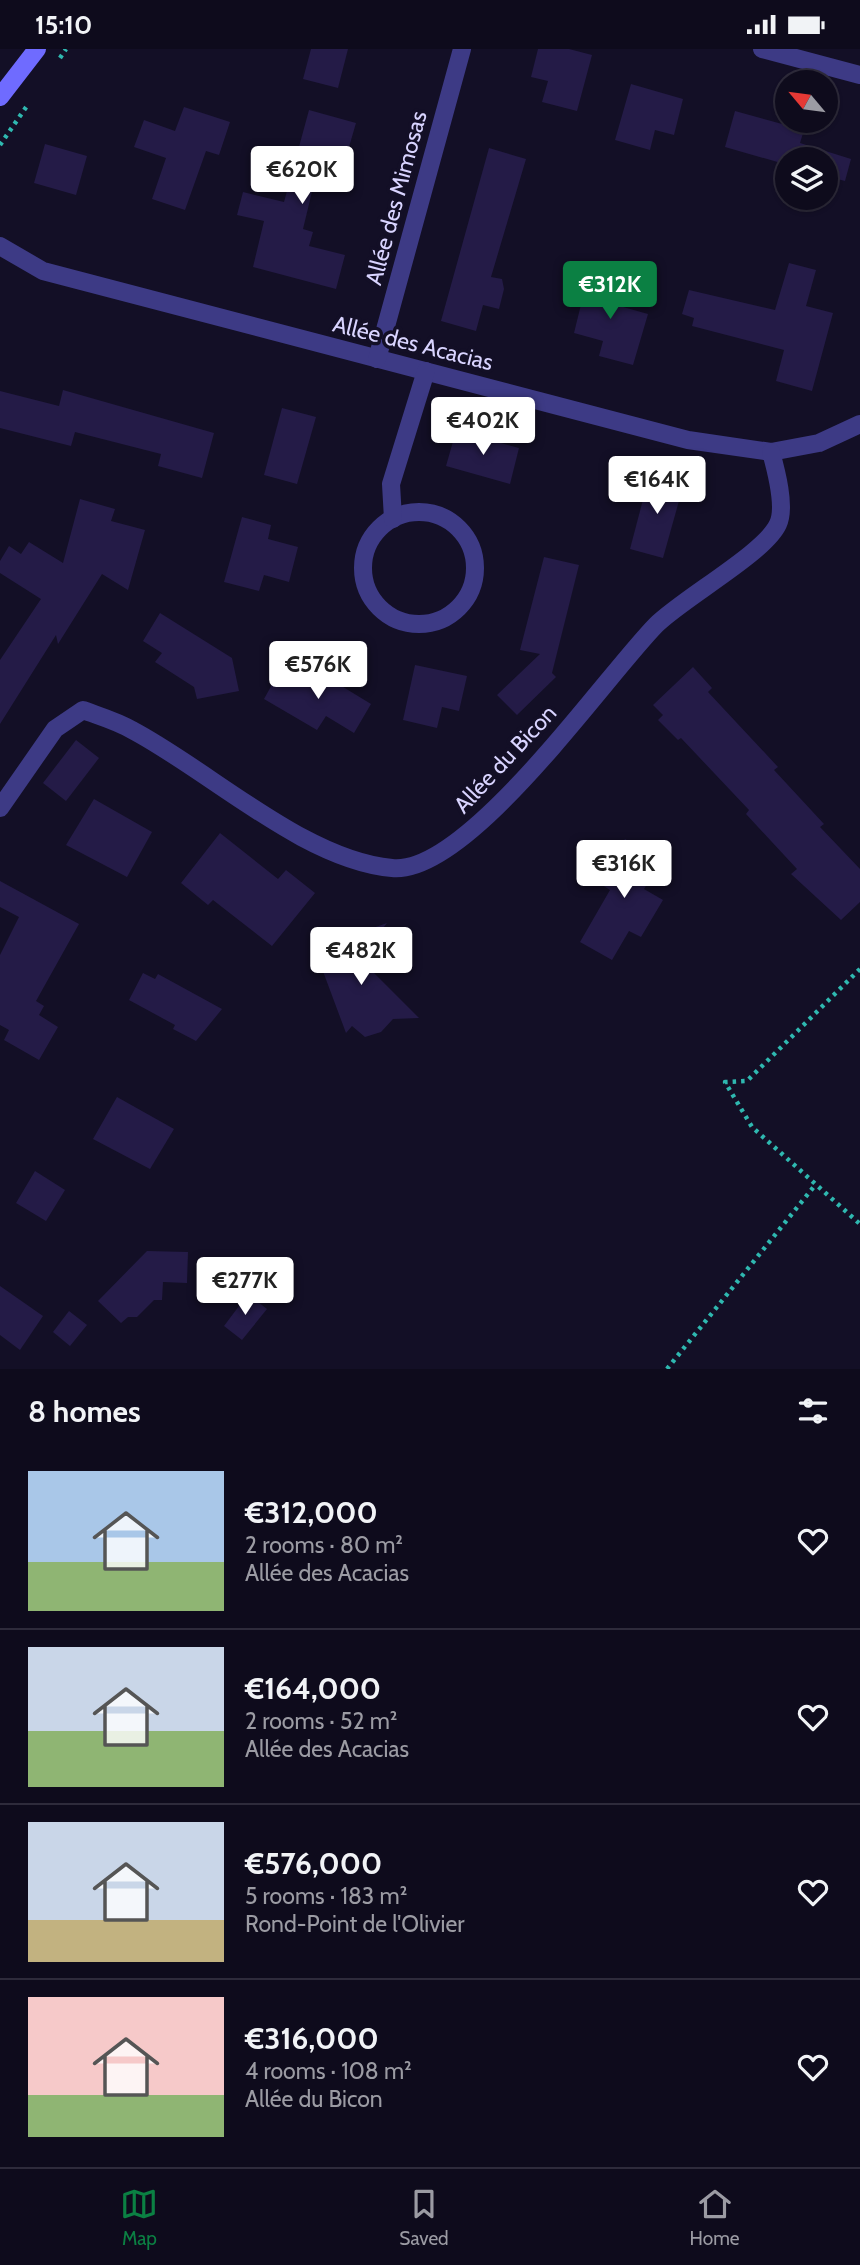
<!DOCTYPE html>
<html lang="en">
<head>
<meta charset="utf-8">
<style>
	body { margin:0; font-family:Cabin,sans-serif; background:#1c1929; color:#f1f3f6; height:100vh; display:flex; flex-direction:column; font-size:26px; white-space:nowrap }
	* { box-sizing:border-box; margin:0 }
	p { font-size:23px; color:#9b9ba3 }
	.icon { flex:none; width:38px; height:38px; fill:none; stroke:currentColor; stroke-width:2; stroke-linecap:round; stroke-linejoin:round }
	.map { position:relative; height:1320px; overflow:hidden }
	.drawer { display:flex; flex-direction:column; background:#0e0b1c; flex:1 }
	.drawer>* { flex:none }
	.needle { width:46px; rotate:299deg }
	.fabs { position:absolute; left:775px; top:21px; display:grid; gap:14px }
	.fabs a { display:grid; place-items:center; width:63px; height:63px; border-radius:50%; background:#0e0b1c; box-shadow:0 2px 5px #0004,0 0 0 2px #2e2b3b; font-size:35px }
	.price { position:absolute; translate:-50% -60px; padding:0 16px; border-radius:7px; background:#fff; color:#222; font-size:23px; line-height:46px; filter:drop-shadow(0 2px 4px #0008) }
	.price::after { content:''; position:absolute; left:50%; top:42px; width:21px; height:16px; margin-left:-10px; background:inherit; clip-path:polygon(0 0,100% 0,50% 100%) }
	.price.selected { background:#0b8043; color:#fff }
	ul { padding:0; list-style:none }
	li { display:flex; align-items:center; gap:21px; height:175px; padding:0 28px }
	li+li { border-top:2px solid #2e2b3b }
	li span { display:grid; place-items:center; flex:none; width:196px; height:140px; border-radius:0px; color:#555 }
	li>.icon { margin-inline-start:auto }
	span .icon { width:84px; height:84px; fill:#fffc; stroke-width:1 }
	li b { font-size:30px }
	h2 { display:flex; justify-content:space-between; align-items:center; height:84px; padding:0 28px; font-size:30px }
	.status { display:flex; justify-content:space-between; align-items:center; height:49px; padding:0 35px; background:#0e0b1c; direction:ltr }
	.status svg { height:19px; fill:currentColor }
	.dock { display:flex; justify-content:space-around; align-items:center; height:98px; border-top:2px solid #2e2b3b; background:#0e0b1c; font-size:19px; color:#9b9ba3 }
	.dock a { display:grid; justify-items:center; gap:4px }
	.dock .selected { color:#0b8043 }
	.map>svg:first-child { display:block }
</style>
</head>
<body>
<div class="status"><b>15:10</b><svg viewBox="0 0 49 12"><path d="M0 12V9h3v3zM5 12V6h3v6zM10 12V3h3v9zM15 12V0h3v12zM26 1h20v11H26zM47 4h2v5h-2z"/></svg></div>
<div class="map">
<svg width="860" height="1320" viewBox="0 0 860 1320">
	<rect width="100%" height="100%" fill="#130f26"/>
	<g fill="#241b47">
		<path d="M311 0H348L338 39 303 30Z"/>
		<path d="M538 0H569L592 6 577 62 542 53 548 32 531 28Z"/>
		<path d="M631 35 683 50 674 86 655 81 650 101 615 91Z"/>
		<path d="M184 58 230 73 219 106 206 102 185 161 152 150 166 109 134 98 144 71 175 82Z"/>
		<path d="M309 61 356 74 340 129 317 122 303 180 313 183 309 197 345 206 336 240 253 218 264 172 237 166 243 143 284 153Z"/>
		<path d="M735 62 804 81 800 94 851 110 845 132 826 127V110H788V116L725 98Z"/>
		<path d="M45 95 87 107 76 146 34 134Z"/>
		<path d="M489 99 526 110 491 228 502 230 504 240 499 260 483 256 476 282 441 272Z"/>
		<path d="M789 214 816 221 806 257 833 264 812 342 776 332 784 301 692 277 694 269 682 265 689 241 775 261Z"/>
		<path d="M588 227 622 236 616 256 648 265 633 316 599 307 603 292 574 284Z"/>
		<path d="M63 341 214 384 202 429 158 417 161 405 75 383 71 397 0 379V342L59 357Z"/>
		<path d="M282 359 316 368 297 435 264 426Z"/>
		<path d="M456 382 519 399 510 435 446 417Z"/>
		<path d="M650 424 684 434 663 509 630 500Z"/>
		<path d="M80 450 115 460 111 472 145 481 128 541 102 525 58 595 56 586 0 675V611L41 550 0 524V512L9 497 21 505 29 493 63 514Z"/>
		<path d="M242 468 271 476 268 490 298 498 289 533 264 526 259 542 224 533Z"/>
		<path d="M544 508 579 516 552 624 556 628 517 666 497 646 540 605 520 601Z"/>
		<path d="M160 564 232 609 239 642 197 650 194 638 155 613 162 604 143 592Z"/>
		<path d="M415 616 467 627 459 662 442 658 437 679 403 671Z"/>
		<path d="M693 618 712 639 708 643 778 718 774 721 824 775 820 778 860 820V853L841 871 791 825 797 820 746 765 749 761 681 689 678 691 658 671 663 666 653 656Z"/>
		<path d="M312 619 371 655 354 684 326 667 317 681 264 650 279 623 301 636Z"/>
		<path d="M76 691 99 709 66 752 43 734Z"/>
		<path d="M94 750 152 783 127 828 66 796Z"/>
		<path d="M220 784 278 830 286 821 315 844 272 897 213 851 208 856 181 834Z"/>
		<path d="M625 790 662 811 644 840 663 851 641 888 629 882 612 911 580 893 610 841 599 834Z"/>
		<path d="M0 832 79 875 36 952 44 957 39 966 58 978 39 1011 4 991 9 981 0 976V906L19 868 0 858Z"/>
		<path d="M387 874 359 909 419 969 393 970 381 983 365 988 352 977 346 984 321 917 326 915 322 902 334 898 339 891Z"/>
		<path d="M143 924 155 930 158 925 222 960 196 992 173 980 175 976 129 951Z"/>
		<path d="M117 1048 174 1080 150 1120 93 1090Z"/>
		<path d="M35 1122 65 1141 46 1172 16 1154Z"/>
		<path d="M147 1202 188 1203 187 1234 163 1233 162 1251H154L137 1268H128L121 1274 98 1252Z"/>
		<path d="M0 1237 43 1267 20 1301 0 1286Z"/>
		<path d="M248 1245 267 1260 242 1291 224 1277Z"/>
		<path d="M69 1262 87 1276 70 1297 53 1283Z"/>
	</g>
	<g fill="none" stroke-linecap="round" stroke-linejoin="round">
		<g stroke="#2fb8b0" stroke-width="4.5" stroke-dasharray="3.5 5" stroke-linecap="butt">
			<path d="M60 9 66 0"/>
			<path d="M0 96 29 54"/>
			<path d="M860 920 747 1032 725 1033 752 1078 860 1175"/>
			<path d="M667 1320 816 1135"/>
		</g>
		<g stroke="#3d3a85" stroke-width="18">
			<path d="M762 0 860 26"/>
			<path d="M0 197 43 222 688 391 771 403 819 394 860 375"/>
			<path d="M377 310 462 0"/>
			<circle cx="419" cy="519" r="56"/>
			<path d="M393 470 391 435 426 322"/>
			<path d="M0 759 55 680 83 661C99 667 117 672 132 681 210 722 304 811 392 819 467 827 604 629 656 576 683 549 765 504 778 475 786 458 776 421 771 403"/>
		</g>
		<path stroke="#6f6bff" stroke-width="18" d="M0 48 37 0"/>
	</g>
	<g text-anchor="middle" dominant-baseline="central" stroke-width="7" stroke-linejoin="round" paint-order="stroke">
		<g font-size="23" fill="#d9d4ff" stroke="#130f26">
			<text transform="translate(396 149) rotate(-75)">Allée des Mimosas</text>
			<text transform="translate(413 294) rotate(14)">Allée des Acacias</text>
			<text transform="translate(505 710) rotate(-47)">Allée du Bicon</text>
		</g>
	</g>
</svg>
<div class="fabs">
<a><svg class="needle" viewBox="-14 -14 28 28"><path d="M0-13l5 13h-10z" fill="#e53935"/><path d="M0 13l5-13h-10z" fill="#9b9ba3"/></svg></a>
<a><svg class="icon" aria-label="layers" viewBox="0 0 24 24"><path d="M12 4l9 5-9 5-9-5zM3 14l9 5 9-5"/></svg></a>
</div>
<b class="price" style="left:302px;top:157px">€620K</b>
<b class="price selected" style="left:610px;top:272px">€312K</b>
<b class="price" style="left:483px;top:408px">€402K</b>
<b class="price" style="left:657px;top:467px">€164K</b>
<b class="price" style="left:318px;top:652px">€576K</b>
<b class="price" style="left:624px;top:851px">€316K</b>
<b class="price" style="left:361px;top:938px">€482K</b>
<b class="price" style="left:245px;top:1268px">€277K</b>
</div>
<section class="drawer">
<h2>8 homes<svg class="icon" aria-label="filters" viewBox="0 0 24 24"><path d="M4 7h16M4 17h16"/><circle cx="9" cy="7" r="2"/><circle cx="15" cy="17" r="2"/></svg></h2>
<ul>
<li><span style="background:linear-gradient(#a9c7e8 65%,#8fb573 0)"><svg class="icon" aria-label="home" viewBox="0 0 24 24"><path d="M3 11l9-7 9 7M6 9v11h12V9"/></svg></span><div><b>€312,000</b><p>2 rooms · 80 m²</p><p>Allée des Acacias</p></div><svg class="icon" aria-label="heart" viewBox="0 0 24 24"><path d="M12 20l-8-8c-3-5 5-10 8-4 3-6 11-1 8 4z"/></svg></li>
<li><span style="background:linear-gradient(#c9d6e8 60%,#8fb573 0)"><svg class="icon" aria-label="home" viewBox="0 0 24 24"><path d="M3 11l9-7 9 7M6 9v11h12V9"/></svg></span><div><b>€164,000</b><p>2 rooms · 52 m²</p><p>Allée des Acacias</p></div><svg class="icon" aria-label="heart" viewBox="0 0 24 24"><path d="M12 20l-8-8c-3-5 5-10 8-4 3-6 11-1 8 4z"/></svg></li>
<li><span style="background:linear-gradient(#c9d6e8 70%,#c2b280 0)"><svg class="icon" aria-label="home" viewBox="0 0 24 24"><path d="M3 11l9-7 9 7M6 9v11h12V9"/></svg></span><div><b>€576,000</b><p>5 rooms · 183 m²</p><p>Rond-Point de l'Olivier</p></div><svg class="icon" aria-label="heart" viewBox="0 0 24 24"><path d="M12 20l-8-8c-3-5 5-10 8-4 3-6 11-1 8 4z"/></svg></li>
<li><span style="background:linear-gradient(#f6c9c9 70%,#8fb573 0)"><svg class="icon" aria-label="home" viewBox="0 0 24 24"><path d="M3 11l9-7 9 7M6 9v11h12V9"/></svg></span><div><b>€316,000</b><p>4 rooms · 108 m²</p><p>Allée du Bicon</p></div><svg class="icon" aria-label="heart" viewBox="0 0 24 24"><path d="M12 20l-8-8c-3-5 5-10 8-4 3-6 11-1 8 4z"/></svg></li>
</ul>
</section>
<nav class="dock">
<a class="selected"><svg class="icon" aria-label="map" viewBox="0 0 24 24"><path d="M3 6l6-2 6 2 6-2v14l-6 2-6-2-6 2zM9 4v14M15 6v14"/></svg>Map</a>
<a><svg class="icon" aria-label="saved" viewBox="0 0 24 24"><path d="M7 4h10v16l-5-4-5 4z"/></svg>Saved</a>
<a><svg class="icon" aria-label="home" viewBox="0 0 24 24"><path d="M3 11l9-7 9 7M6 9v11h12V9"/></svg>Home</a>
</nav>
</body>
</html>
